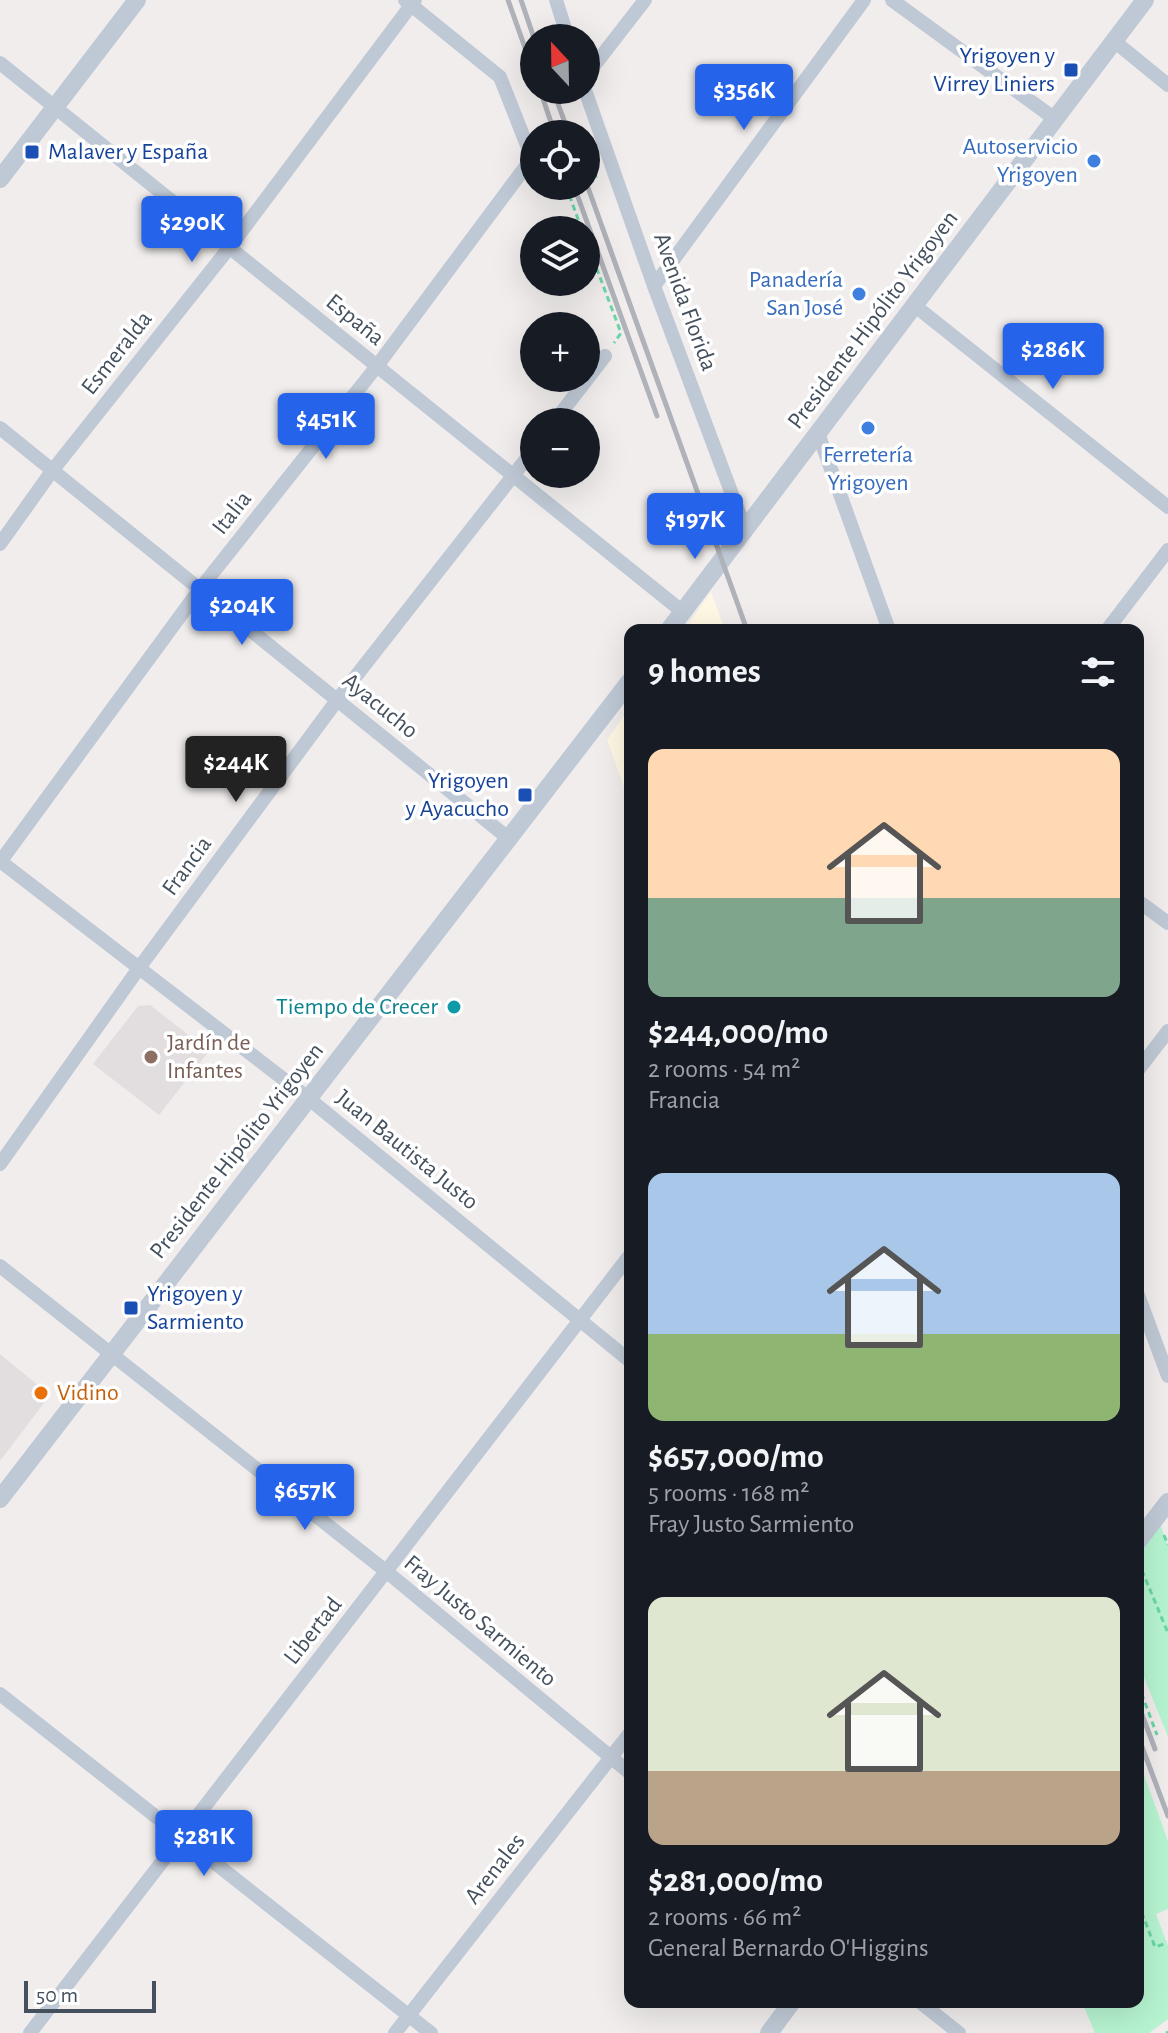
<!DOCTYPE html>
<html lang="en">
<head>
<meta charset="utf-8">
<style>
	body { margin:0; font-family:"Alegreya Sans",sans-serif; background:#20242c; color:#f1f3f6; height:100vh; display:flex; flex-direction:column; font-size:30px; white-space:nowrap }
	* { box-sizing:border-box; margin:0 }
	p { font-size:26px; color:#9ea1a6 }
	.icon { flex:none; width:44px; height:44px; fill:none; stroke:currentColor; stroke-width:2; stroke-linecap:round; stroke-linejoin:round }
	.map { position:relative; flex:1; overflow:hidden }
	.sheet { position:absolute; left:624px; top:624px; width:520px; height:1384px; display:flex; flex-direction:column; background:#171b24; border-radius:16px; box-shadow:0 8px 32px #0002 }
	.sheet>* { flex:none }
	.needle { width:52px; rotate:338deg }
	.controls { position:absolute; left:520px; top:24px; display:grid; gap:16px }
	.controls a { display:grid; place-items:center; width:80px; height:80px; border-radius:50%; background:#171b24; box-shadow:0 8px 32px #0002; font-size:40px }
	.scale { position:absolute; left:24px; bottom:20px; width:132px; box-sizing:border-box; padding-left:8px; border:4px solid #44505d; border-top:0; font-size:22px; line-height:28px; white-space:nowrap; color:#44505d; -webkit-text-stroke:6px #fff; paint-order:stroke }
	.price { position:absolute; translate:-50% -68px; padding:0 18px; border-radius:8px; background:#2563eb; color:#fff; font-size:26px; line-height:52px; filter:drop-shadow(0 2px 4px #0008) }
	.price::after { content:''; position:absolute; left:50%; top:48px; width:24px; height:18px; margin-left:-12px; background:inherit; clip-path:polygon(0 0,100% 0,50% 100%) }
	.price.active { background:#222; color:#fff }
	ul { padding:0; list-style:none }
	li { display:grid; align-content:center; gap:16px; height:424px; padding:0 24px }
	li span { display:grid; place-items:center; height:248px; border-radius:16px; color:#555 }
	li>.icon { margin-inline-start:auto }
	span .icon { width:144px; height:144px; fill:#fffc; stroke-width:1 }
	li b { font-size:34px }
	h2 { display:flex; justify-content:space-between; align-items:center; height:96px; padding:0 24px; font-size:34px }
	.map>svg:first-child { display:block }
</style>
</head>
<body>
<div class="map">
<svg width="1168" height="2033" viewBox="0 0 1168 2033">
	<rect width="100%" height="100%" fill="#f1eded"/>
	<g fill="#fef8e4">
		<path d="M711 592 725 630H684Z"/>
		<path d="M630 707V804L607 740Z"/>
	</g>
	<g fill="#e2dedf">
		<path d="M150 1005 209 1051 159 1115 93 1064 138 1006Z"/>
		<path d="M0 1354 50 1395 0 1461Z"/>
	</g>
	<g fill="#b6f4d1">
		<path d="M1157 1516 1168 1545V1737L1138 1662V1542Z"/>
		<path d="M1138 1758 1168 1841V1909L1156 1914 1168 1946V2019L1149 2033H1095L1082 2002H1138Z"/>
	</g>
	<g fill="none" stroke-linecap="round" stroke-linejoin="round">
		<g stroke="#6ad6a6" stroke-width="3" stroke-dasharray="6 4" stroke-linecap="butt">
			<path d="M586 180 597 176"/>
			<path d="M566 186 582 230"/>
			<path d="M569 196 577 194 582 186"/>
			<path d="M586 240 621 333 614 343"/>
			<path d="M1164 1535 1168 1545"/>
			<path d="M1138 1561 1168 1633"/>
			<path d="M1138 1684 1157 1735"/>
			<path d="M1138 1903 1155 1947 1167 1943"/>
			<path d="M1166 2033 1168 2032"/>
		</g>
		<g stroke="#bfc9d5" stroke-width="14">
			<path d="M556 0 568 38"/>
			<path d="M892 0 1055 119"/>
			<path d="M1114 41 1168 85"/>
			<path d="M0 63 683 612"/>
			<path d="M586 76 645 0"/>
			<path d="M585 90 654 286 745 529"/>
			<path d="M654 286 864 0"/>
			<path d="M914 305 1168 507"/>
			<path d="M554 422 605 356"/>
			<path d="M0 428 508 838"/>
			<path d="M818 433 889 630"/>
			<path d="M0 544 52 471 229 248 415 0"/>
			<path d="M1107 630 1168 550"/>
			<path d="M0 861 308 1098 630 1361"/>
			<path d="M0 862 200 589 377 366 532 158 500 77 405 0"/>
			<path d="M1138 901 1168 923"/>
			<path d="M1138 1070 1168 1031"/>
			<path d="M0 1164 139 968 338 699 534 449"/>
			<path d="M0 1266 387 1572 630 1773"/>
			<path d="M1138 1295 1168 1376"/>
			<path d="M0 1694 431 2033"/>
			<path d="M920 2002 959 2033"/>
			<path d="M30 2033 630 1255"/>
			<path d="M395 2033 630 1733"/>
		</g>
		<g stroke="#bfc9d5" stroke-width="18">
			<path d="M0 179 137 0"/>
			<path d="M669 630 1145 0"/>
			<path d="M0 1499 630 681"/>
			<path d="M1138 1541 1168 1502"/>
			<path d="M769 2033 792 2002"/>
		</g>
		<g stroke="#afb2b9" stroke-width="5">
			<path d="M508 0 534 73"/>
			<path d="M521 0 534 38"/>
			<path d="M540 90 555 134"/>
			<path d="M553 90 569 134"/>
			<path d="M586 182 747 630"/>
			<path d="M574 186 657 416"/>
			<path d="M1138 1704 1155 1749"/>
			<path d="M1138 1736 1168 1816"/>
		</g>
	</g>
	<g fill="#1a4fb4" stroke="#fff" stroke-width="3">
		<rect x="1063" y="62" width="16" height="16" rx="4"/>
		<rect x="24" y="144" width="16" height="16" rx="4"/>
		<rect x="517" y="787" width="16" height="16" rx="4"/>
		<rect x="123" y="1300" width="16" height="16" rx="4"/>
	</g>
	<g fill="#3f7fe0" stroke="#fff" stroke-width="3">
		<circle cx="1094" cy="161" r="8"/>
		<circle cx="859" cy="294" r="8"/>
		<circle cx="868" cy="428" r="8"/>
	</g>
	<circle fill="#0f9aa8" stroke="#fff" stroke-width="3" cx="454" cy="1007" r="8"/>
	<circle fill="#8d6e63" stroke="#fff" stroke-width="3" cx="151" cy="1057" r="8"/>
	<circle fill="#e8710a" stroke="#fff" stroke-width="3" cx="41" cy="1393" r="8"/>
	<g text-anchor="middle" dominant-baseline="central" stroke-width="7" stroke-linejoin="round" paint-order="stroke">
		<g font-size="24" fill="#164399" stroke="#fff" text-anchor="end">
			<text x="1055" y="56">Yrigoyen y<tspan x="1055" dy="28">Virrey Liniers</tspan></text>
			<text x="48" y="152" text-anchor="start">Malaver y España</text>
			<text x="509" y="781">Yrigoyen<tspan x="509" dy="28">y Ayacucho</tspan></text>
			<text x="147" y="1294" text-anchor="start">Yrigoyen y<tspan x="147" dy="28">Sarmiento</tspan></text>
		</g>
		<g font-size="24" fill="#366cbe" stroke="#fff" text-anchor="end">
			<text x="1078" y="147">Autoservicio<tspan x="1078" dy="28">Yrigoyen</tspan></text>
			<text x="843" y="280">Panadería<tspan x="843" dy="28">San José</tspan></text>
			<text x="868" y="455" text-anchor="middle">Ferretería<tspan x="868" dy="28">Yrigoyen</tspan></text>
		</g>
		<g font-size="24" fill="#44505d" stroke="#fff">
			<text transform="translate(685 302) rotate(70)">Avenida Florida</text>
			<text transform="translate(355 320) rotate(39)">España</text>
			<text transform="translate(873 320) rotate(-53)">Presidente Hipólito Yrigoyen</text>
			<text transform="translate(117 353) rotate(-52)">Esmeralda</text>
			<text transform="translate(232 513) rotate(-52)">Italia</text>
			<text transform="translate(380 706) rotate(39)">Ayacucho</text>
			<text transform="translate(187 866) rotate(-54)">Francia</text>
			<text transform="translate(407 1150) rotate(39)">Juan Bautista Justo</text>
			<text transform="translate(237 1151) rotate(-52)">Presidente Hipólito Yrigoyen</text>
			<text transform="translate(480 1621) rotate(40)">Fray Justo Sarmiento</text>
			<text transform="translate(313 1631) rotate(-52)">Libertad</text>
			<text transform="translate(495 1869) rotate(-52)">Arenales</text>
		</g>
		<g font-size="24" fill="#0d838f" stroke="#fff" text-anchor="end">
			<text x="438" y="1007">Tiempo de Crecer</text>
		</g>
		<g font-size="24" fill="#785e54" stroke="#fff" text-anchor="start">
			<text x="167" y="1043">Jardín de<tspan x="167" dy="28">Infantes</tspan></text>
		</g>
		<g font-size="24" fill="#c56008" stroke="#fff" text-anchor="start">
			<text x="57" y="1393">Vidino</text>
		</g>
	</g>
</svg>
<div class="controls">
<a><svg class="needle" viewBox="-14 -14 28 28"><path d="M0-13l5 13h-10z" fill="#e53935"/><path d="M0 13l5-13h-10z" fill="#9ea1a6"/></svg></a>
<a><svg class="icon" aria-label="locate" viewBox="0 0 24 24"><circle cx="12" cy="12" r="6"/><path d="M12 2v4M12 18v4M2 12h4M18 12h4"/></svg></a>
<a><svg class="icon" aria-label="layers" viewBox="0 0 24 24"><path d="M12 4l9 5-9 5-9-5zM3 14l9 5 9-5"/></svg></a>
<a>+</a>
<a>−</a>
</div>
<div class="scale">50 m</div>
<b class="price" style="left:744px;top:132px">$356K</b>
<b class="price" style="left:192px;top:264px">$290K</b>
<b class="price" style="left:1053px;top:391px">$286K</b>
<b class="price" style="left:326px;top:461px">$451K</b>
<b class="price" style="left:695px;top:561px">$197K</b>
<b class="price" style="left:242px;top:647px">$204K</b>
<b class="price active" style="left:236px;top:804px">$244K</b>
<b class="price" style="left:305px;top:1532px">$657K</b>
<b class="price" style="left:204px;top:1878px">$281K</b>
<section class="sheet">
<h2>9 homes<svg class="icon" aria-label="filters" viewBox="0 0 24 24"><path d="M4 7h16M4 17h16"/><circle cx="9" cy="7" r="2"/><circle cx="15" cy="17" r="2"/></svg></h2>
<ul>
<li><span style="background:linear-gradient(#ffd9b3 60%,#7fa58c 0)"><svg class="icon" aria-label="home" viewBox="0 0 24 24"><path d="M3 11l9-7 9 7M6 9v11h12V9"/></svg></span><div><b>$244,000/mo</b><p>2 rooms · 54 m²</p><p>Francia</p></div></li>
<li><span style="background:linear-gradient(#a9c7e8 65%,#8fb573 0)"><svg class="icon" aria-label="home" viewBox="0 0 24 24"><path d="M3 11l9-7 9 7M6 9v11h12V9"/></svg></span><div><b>$657,000/mo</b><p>5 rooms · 168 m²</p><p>Fray Justo Sarmiento</p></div></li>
<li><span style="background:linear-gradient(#dfe7d0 70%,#b9a48a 0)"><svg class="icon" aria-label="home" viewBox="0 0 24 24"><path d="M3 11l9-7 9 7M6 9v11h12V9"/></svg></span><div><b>$281,000/mo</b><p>2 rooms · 66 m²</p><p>General Bernardo O'Higgins</p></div></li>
</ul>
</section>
</div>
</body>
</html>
